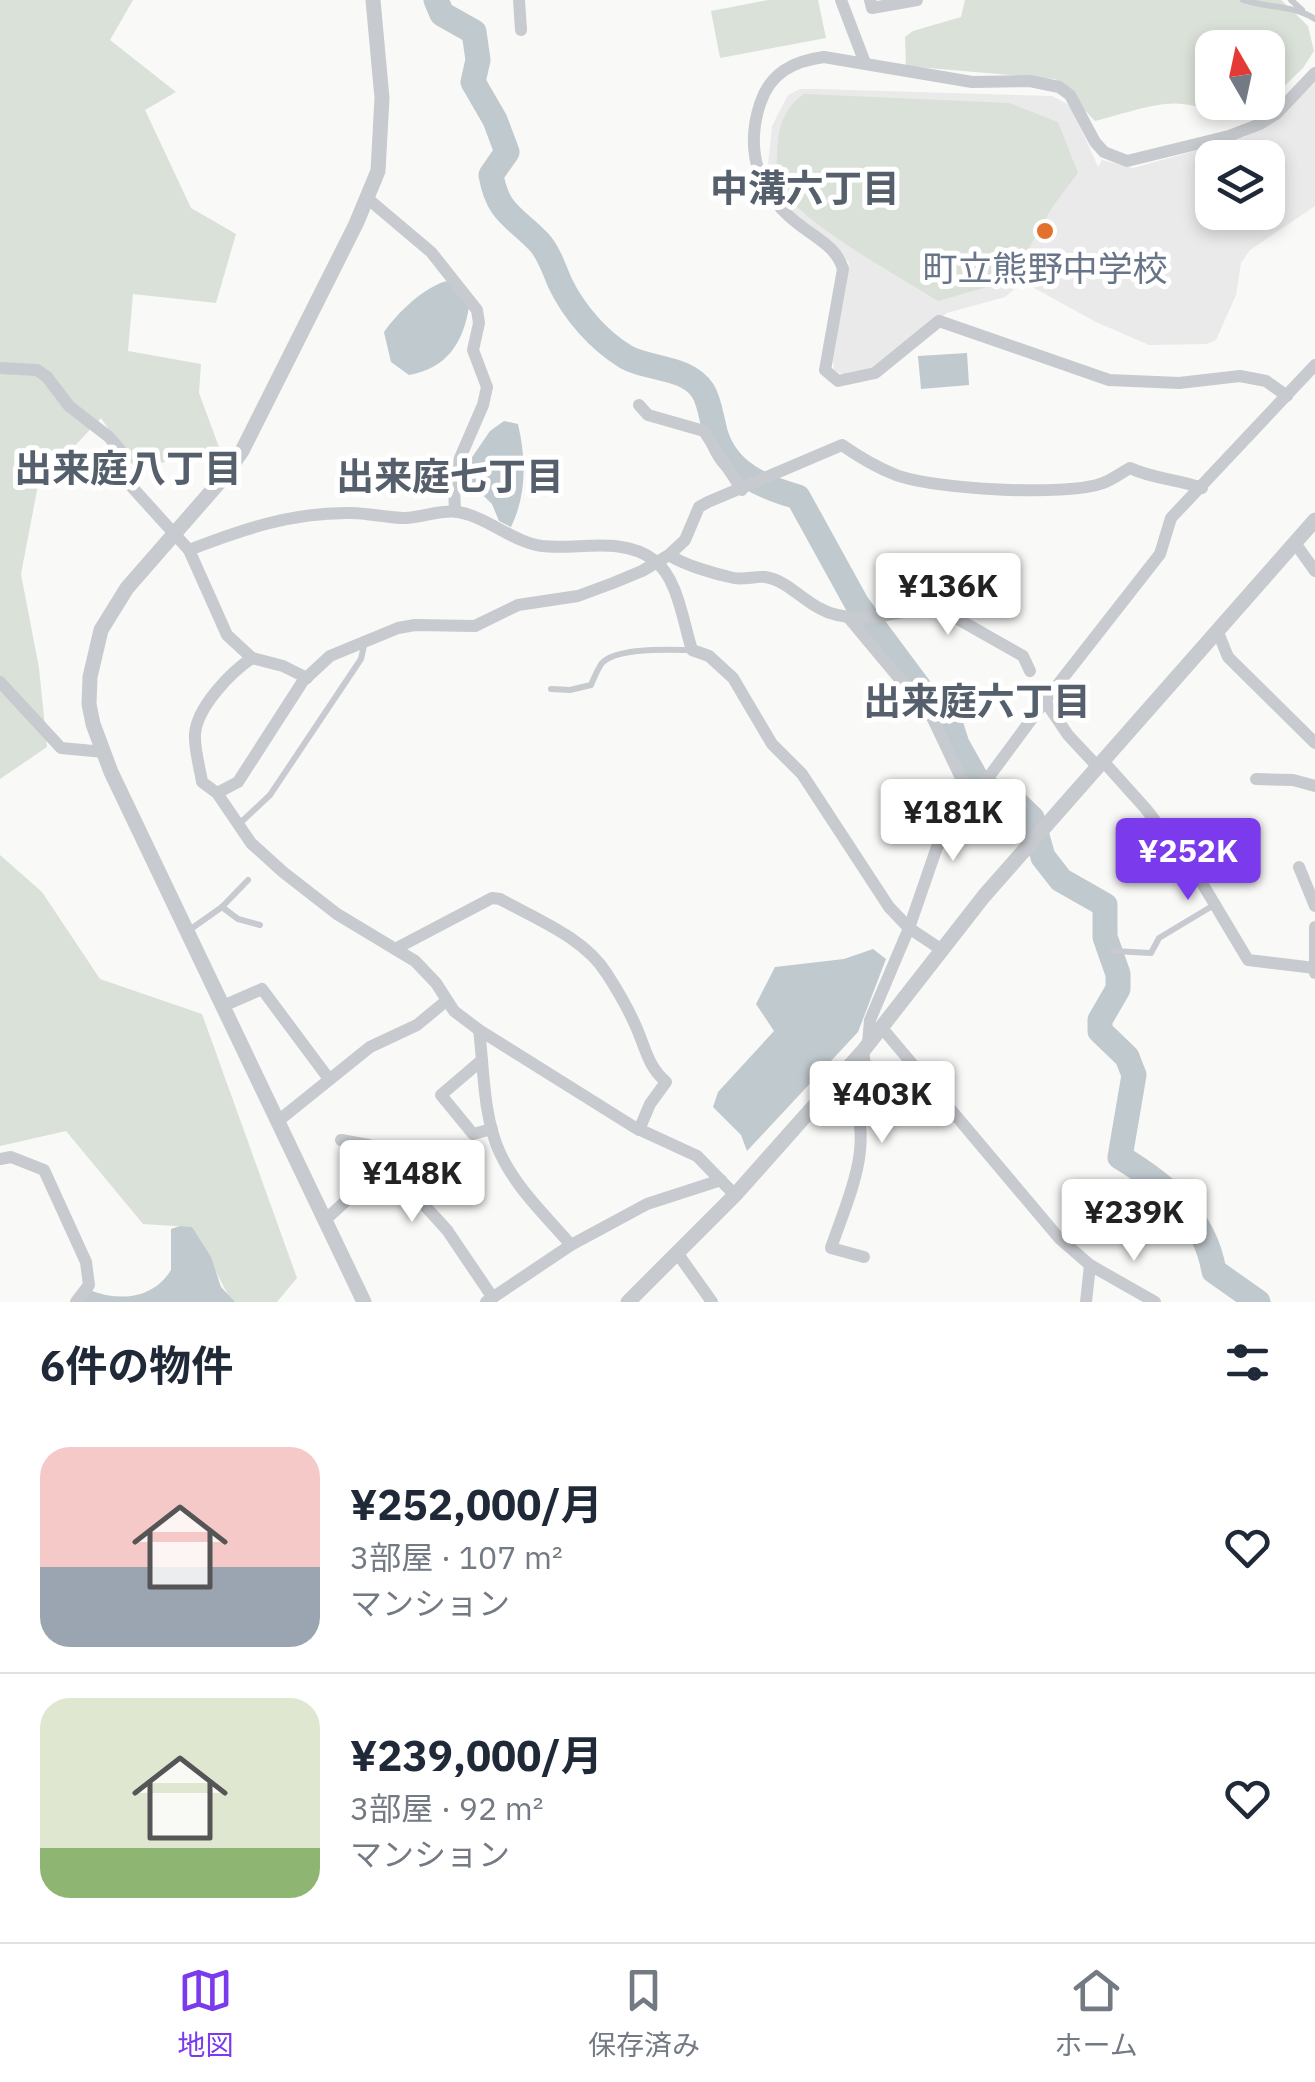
<!DOCTYPE html>
<html lang="ja">
<head>
<meta charset="utf-8">
<style>
	body { margin:0; font-family:"IBM Plex Sans","Noto Sans JP",sans-serif; background:#f6f6f7; color:#1f2937; height:100vh; display:flex; flex-direction:column; font-size:38px; white-space:nowrap }
	* { box-sizing:border-box; margin:0 }
	p { font-size:32px; color:#747a83 }
	.icon { flex:none; width:55px; height:55px; fill:none; stroke:currentColor; stroke-width:2; stroke-linecap:round; stroke-linejoin:round }
	.map { position:relative; height:1302px; overflow:hidden }
	.panel { display:flex; flex-direction:column; background:#fff; flex:1 }
	.panel>* { flex:none }
	.needle { width:65px; rotate:351deg }
	.tools { position:absolute; left:1195px; top:30px; display:grid; gap:20px }
	.tools a { display:grid; place-items:center; width:90px; height:90px; border-radius:20px; background:#fff; box-shadow:0 5px 15px #0003; font-size:50px }
	.price { position:absolute; translate:-50% -85px; padding:0 22px; border-radius:10px; background:#fff; color:#222; font-size:32px; line-height:65px; filter:drop-shadow(0 2px 5px #0008) }
	.price::after { content:''; position:absolute; left:50%; top:60px; width:30px; height:22px; margin-left:-15px; background:inherit; clip-path:polygon(0 0,100% 0,50% 100%) }
	.price.selected { background:#7c3aed; color:#fff }
	ul { padding:0; list-style:none }
	li { display:flex; align-items:center; gap:30px; height:250px; padding:0 40px }
	li+li { border-top:2px solid #e0e1e3 }
	li span { display:grid; place-items:center; flex:none; width:280px; height:200px; border-radius:30px; color:#555 }
	li>.icon { margin-inline-start:auto }
	span .icon { width:120px; height:120px; fill:#fffc; stroke-width:1 }
	li b { font-size:42px }
	h2 { display:flex; justify-content:space-between; align-items:center; height:120px; padding:0 40px; font-size:42px }
	.menu { display:flex; justify-content:space-around; align-items:center; height:140px; border-top:2px solid #e0e1e3; background:#fff; font-size:28px; color:#747a83 }
	.menu a { display:grid; justify-items:center; gap:5px }
	.menu .selected { color:#7c3aed }
	.map>svg:first-child { display:block }
</style>
</head>
<body>
<div class="map">
<svg width="1315" height="1302" viewBox="0 0 1315 1302">
	<rect width="100%" height="100%" fill="#f9f9f7"/>
	<path fill="#eaeaea" fill-rule="evenodd" d="M1315 83V206L1250 250 1241 263 1236 295 1216 340 1207 344 1149 345 1096 322 1023 282 1005 297 947 313 871 369 847 377 834 370 833 360 849 262 786 209 771 184 768 165 772 126 788 95 800 89H817L1052 96 1071 106 1098 167 1102 160 1133 168 1245 137 1280 116ZM1212 158H1268V212H1212Z"/>
	<g fill="#dae1d8">
		<path d="M0 0H133L110 40 176 92 145 110 191 208 236 234 216 303 133 294 128 351 201 364 199 393 219 447 136 470 101 418 38 485 21 574 39 668 47 747 0 779Z"/>
		<path d="M768 0H818L826 38 720 58 711 11Z"/>
		<path d="M965 0H1281L1308 26 1314 51 1303 68 1268 102V48H1212V102L1266 103C1220 127 1205 99 1165 104 1142 107 1118 115 1095 121L1055 79 906 66 905 37 913 31 961 17Z"/>
		<path d="M804 94 1009 103 1058 122 1078 173 1053 206 1016 270 987 287 938 301C902 278 806 226 786 193 775 176 776 158 778 140 780 120 788 105 804 94Z"/>
		<path d="M0 855 42 892 100 979 202 1014 297 1278 277 1302H232L192 1227 143 1224 66 1131 0 1146Z"/>
	</g>
	<g fill="#c0c9ce">
		<path d="M447 281 469 307C463 343 447 368 409 375L391 362 384 332C398 312 424 287 447 281Z"/>
		<path d="M967 353 969 385 921 389 918 356Z"/>
		<path d="M504 421 518 424C526 459 527 494 511 527L499 521 492 504 464 477V469L490 431Z"/>
		<path d="M873 949 886 959 858 1032 747 1151 741 1135 713 1107 718 1092 774 1031 756 1004 775 967 844 959Z"/>
		<path d="M180 1226 192 1227 211 1257 221 1287 235 1302H80L89 1290C120 1302 153 1299 171 1270V1229Z"/>
	</g>
	<g fill="none" stroke-linecap="round" stroke-linejoin="round">
		<path stroke="#c0c9ce" stroke-width="25" d="M436 0 442 14 474 32 478 60 473 82 495 120 507 152 491 175C498 214 514 216 539 242 549 253 554 269 560 283 574 312 598 340 626 357 649 370 687 366 703 391 710 402 712 422 716 435 728 473 763 487 798 497L857 604 924 694 948 716 957 744 980 785 1012 799 1032 818 1043 857 1061 880 1105 905V937L1118 974V989L1100 1020V1031L1127 1057 1134 1075 1120 1157C1166 1185 1204 1215 1214 1271L1258 1302"/>
		<g stroke="#c7cace" stroke-width="6">
			<path d="M1243 0C1267 8 1294 5 1315 19"/>
			<path d="M1291 0 1302 10"/>
			<path d="M551 689 570 690 591 685C594 678 598 668 602 663 618 647 669 650 691 650"/>
			<path d="M237 826 270 795 361 659 365 641"/>
			<path d="M222 907 238 919 260 925"/>
			<path d="M188 931 222 907 248 880"/>
			<path d="M1113 951 1151 953 1159 938 1214 905"/>
		</g>
		<g stroke="#c7cace" stroke-width="12">
			<path d="M519 0 521 30"/>
			<path d="M841 0 865 63"/>
			<path d="M870 0 872 8 917 0"/>
			<path d="M367 198 431 252 477 310 479 323 473 350 487 387 483 405 460 458 454 486 455 511"/>
			<path d="M0 368 37 370 47 377 69 406 109 437 120 450 131 486 189 550 227 635 252 658 283 666 307 678"/>
			<path d="M1287 396 1266 381 1240 376 1179 383 1109 380 939 321 875 373 838 381 825 370 843 269C837 248 818 239 801 226 760 196 744 153 760 104 770 73 793 61 824 57L972 82 1030 81 1059 87 1070 95 1095 142 1104 152 1127 161 1229 136 1260 124 1276 114 1315 73"/>
			<path d="M639 405 648 415 704 431 742 490"/>
			<path d="M1295 543 1315 571"/>
			<path d="M189 550C243 529 293 512 351 513 369 513 387 518 405 518 422 518 441 509 458 512 488 517 512 542 542 546 579 550 622 536 654 560 678 578 683 622 692 650L709 656 733 678 772 744 802 774 889 907 909 928 942 950"/>
			<path d="M669 555C684 565 715 574 734 578 744 580 755 576 765 577 786 580 801 599 819 608 852 627 899 613 933 605L1023 656 1030 671"/>
			<path d="M848 617 933 719 961 778 976 794"/>
			<path d="M1217 630 1228 657 1315 743"/>
			<path d="M252 658C231 672 197 707 195 734 194 749 200 768 202 782L217 793 251 843 283 872 337 914 415 961 436 983 454 1011 479 1030C484 1069 483 1117 500 1153 516 1188 546 1216 571 1245"/>
			<path d="M0 682 61 748 104 752"/>
			<path d="M1045 701 1068 735 1097 766"/>
			<path d="M1102 760 1146 809 1199 878 1248 960 1315 968"/>
			<path d="M1256 779 1293 780 1315 786"/>
			<path d="M217 793 238 782 303 681 330 656 398 628 415 625 475 626 518 605 578 596 613 583 642 571 669 555 685 540 699 507 708 502 842 445C859 457 876 467 896 475 932 489 1066 497 1103 483 1112 480 1121 473 1130 468 1153 479 1178 479 1202 488"/>
			<path d="M1299 867 1315 906"/>
			<path d="M1315 927V973"/>
			<path d="M395 949 492 898 500 899C536 919 585 938 607 974 618 991 629 1010 637 1029 646 1050 648 1066 666 1082L650 1104 639 1130"/>
			<path d="M223 1006 262 989 329 1079"/>
			<path d="M882 1028 1059 1238 1090 1265 1155 1302"/>
			<path d="M479 1030 634 1127 697 1156 735 1195"/>
			<path d="M868 1043 870 1020 909 928 937 847 1045 701 1160 554 1171 518 1315 365"/>
			<path d="M863 1051 865 1065 851 1095C876 1144 847 1200 831 1248L864 1257"/>
			<path d="M482 1060 441 1095 473 1134 492 1129"/>
			<path d="M278 1121 370 1047 417 1025 446 1001"/>
			<path d="M341 1140 369 1145 389 1155 404 1170 415 1195 447 1230 493 1298"/>
			<path d="M0 1159 11 1157 44 1170 86 1262 89 1285 76 1302"/>
			<path d="M325 1220 392 1159"/>
			<path d="M678 1254 712 1302"/>
			<path d="M486 1302 571 1245 647 1204 721 1180"/>
			<path d="M1086 1302 1090 1265"/>
		</g>
		<g stroke="#c7cace" stroke-width="15">
			<path d="M364 1302 111 772 93 724 89 704 90 677 101 630 127 588 223 478 242 451 356 224 378 171 382 98 373 0"/>
			<path d="M628 1302 735 1195 863 1051 984 896 1315 520"/>
		</g>
	</g>
	<circle fill="#e2712e" stroke="#fff" stroke-width="4" cx="1045" cy="231" r="10"/>
	<g text-anchor="middle" dominant-baseline="central" stroke-width="10" stroke-linejoin="round" paint-order="stroke">
		<g font-size="35" fill="#687588" stroke="#fff">
			<text x="1045" y="268">町立熊野中学校</text>
		</g>
		<g font-size="38" font-weight="bold" fill="#56606d" stroke="#fff">
			<text x="805" y="187">中溝六丁目</text>
			<text x="128" y="467">出来庭八丁目</text>
			<text x="450" y="475">出来庭七丁目</text>
			<text x="977" y="700">出来庭六丁目</text>
		</g>
	</g>
</svg>
<div class="tools">
<a><svg class="needle" viewBox="-14 -14 28 28"><path d="M0-13l5 13h-10z" fill="#e53935"/><path d="M0 13l5-13h-10z" fill="#747a83"/></svg></a>
<a><svg class="icon" aria-label="layers" viewBox="0 0 24 24"><path d="M12 4l9 5-9 5-9-5zM3 14l9 5 9-5"/></svg></a>
</div>
<b class="price" style="left:948px;top:638px">¥136K</b>
<b class="price" style="left:953px;top:864px">¥181K</b>
<b class="price selected" style="left:1188px;top:903px">¥252K</b>
<b class="price" style="left:882px;top:1146px">¥403K</b>
<b class="price" style="left:412px;top:1225px">¥148K</b>
<b class="price" style="left:1134px;top:1264px">¥239K</b>
</div>
<section class="panel">
<h2>6件の物件<svg class="icon" aria-label="filters" viewBox="0 0 24 24"><path d="M4 7h16M4 17h16"/><circle cx="9" cy="7" r="2"/><circle cx="15" cy="17" r="2"/></svg></h2>
<ul>
<li><span style="background:linear-gradient(#f6c9c9 60%,#9aa5b1 0)"><svg class="icon" aria-label="home" viewBox="0 0 24 24"><path d="M3 11l9-7 9 7M6 9v11h12V9"/></svg></span><div><b>¥252,000/月</b><p>3部屋 · 107 m²</p><p>マンション</p></div><svg class="icon" aria-label="heart" viewBox="0 0 24 24"><path d="M12 20l-8-8c-3-5 5-10 8-4 3-6 11-1 8 4z"/></svg></li>
<li><span style="background:linear-gradient(#dfe7d0 75%,#8fb573 0)"><svg class="icon" aria-label="home" viewBox="0 0 24 24"><path d="M3 11l9-7 9 7M6 9v11h12V9"/></svg></span><div><b>¥239,000/月</b><p>3部屋 · 92 m²</p><p>マンション</p></div><svg class="icon" aria-label="heart" viewBox="0 0 24 24"><path d="M12 20l-8-8c-3-5 5-10 8-4 3-6 11-1 8 4z"/></svg></li>
</ul>
</section>
<nav class="menu">
<a class="selected"><svg class="icon" aria-label="map" viewBox="0 0 24 24"><path d="M3 6l6-2 6 2 6-2v14l-6 2-6-2-6 2zM9 4v14M15 6v14"/></svg>地図</a>
<a><svg class="icon" aria-label="saved" viewBox="0 0 24 24"><path d="M7 4h10v16l-5-4-5 4z"/></svg>保存済み</a>
<a><svg class="icon" aria-label="home" viewBox="0 0 24 24"><path d="M3 11l9-7 9 7M6 9v11h12V9"/></svg>ホーム</a>
</nav>
</body>
</html>
